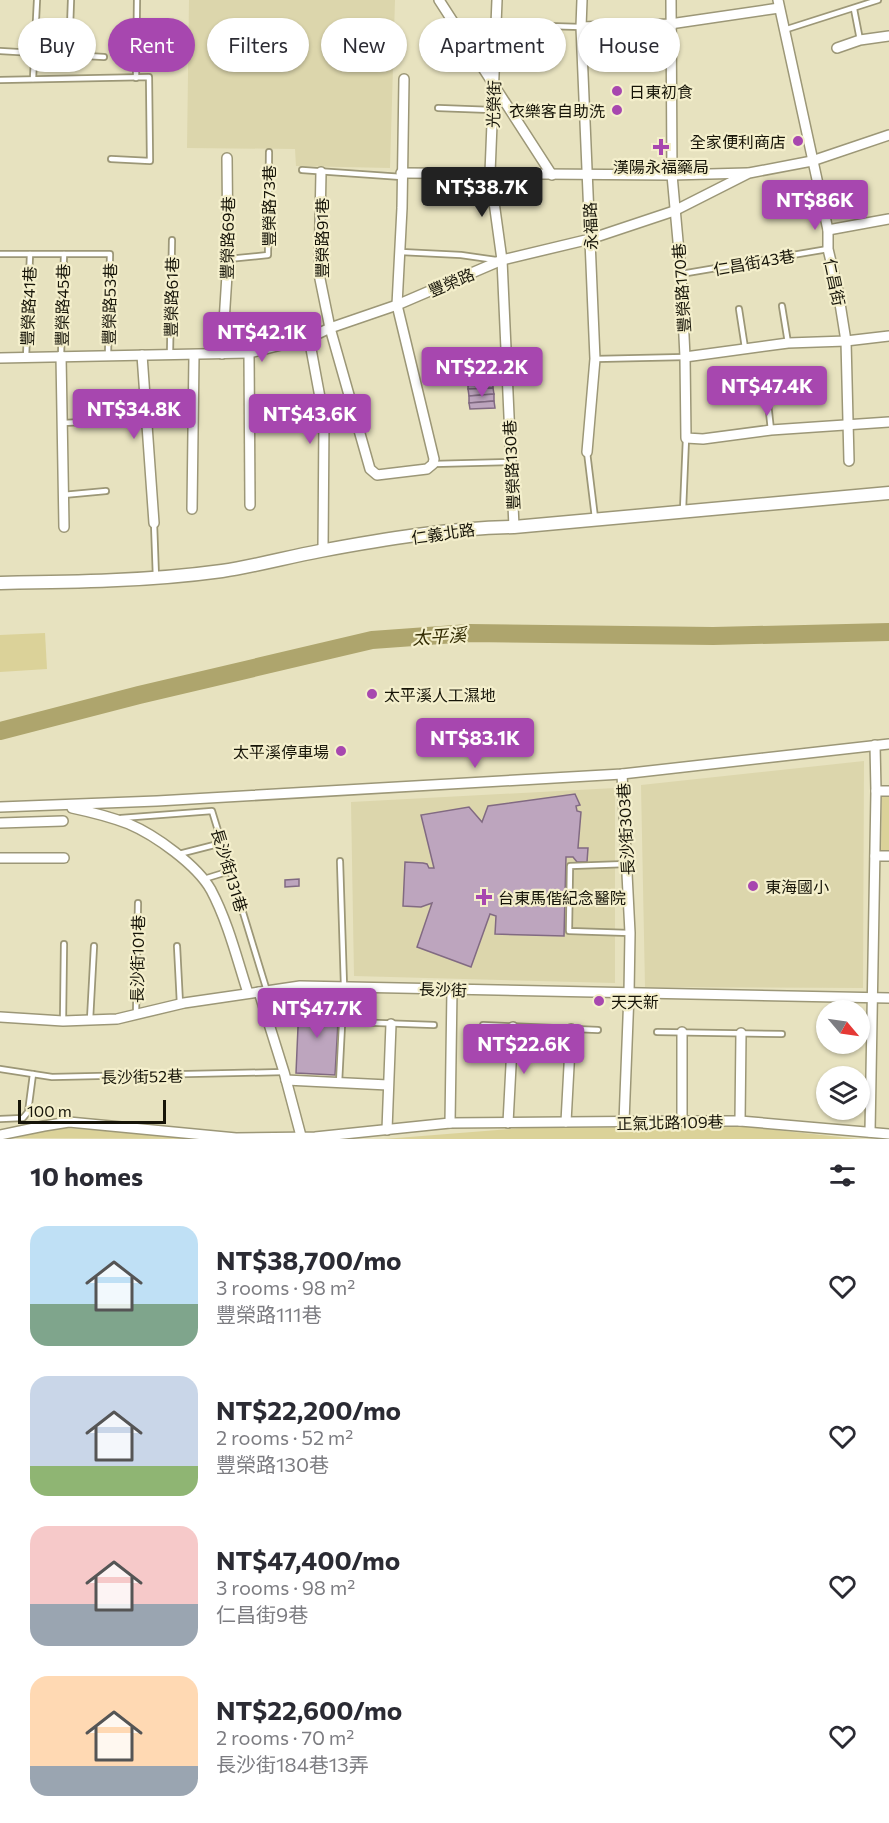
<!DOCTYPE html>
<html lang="en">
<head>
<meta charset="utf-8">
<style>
	body { margin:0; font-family:Commissioner,"Noto Sans TC",sans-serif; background:#f7f7f7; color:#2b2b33; height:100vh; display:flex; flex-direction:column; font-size:22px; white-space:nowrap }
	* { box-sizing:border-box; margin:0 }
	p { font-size:20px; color:#7c7c81 }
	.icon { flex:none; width:33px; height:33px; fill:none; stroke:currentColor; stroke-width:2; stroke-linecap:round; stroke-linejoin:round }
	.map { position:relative; height:1139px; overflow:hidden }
	.side { display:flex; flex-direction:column; background:#fff; flex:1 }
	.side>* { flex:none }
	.top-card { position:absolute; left:18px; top:18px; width:854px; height:54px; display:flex; gap:12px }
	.needle { width:39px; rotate:119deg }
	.buttons { position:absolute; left:816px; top:1000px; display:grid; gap:12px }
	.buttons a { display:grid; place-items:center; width:54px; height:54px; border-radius:50%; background:#fff; box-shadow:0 2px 4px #0004; font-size:30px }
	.scale { position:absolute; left:18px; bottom:15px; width:148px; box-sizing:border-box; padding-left:6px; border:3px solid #161408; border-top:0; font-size:16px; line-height:21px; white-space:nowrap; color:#161408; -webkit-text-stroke:4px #f4efcc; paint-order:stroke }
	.price { position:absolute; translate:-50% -51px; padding:0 14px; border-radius:6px; background:#a747af; color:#fff; font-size:20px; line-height:39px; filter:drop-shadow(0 2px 3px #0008) }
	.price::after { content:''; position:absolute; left:50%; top:36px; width:18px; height:14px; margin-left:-9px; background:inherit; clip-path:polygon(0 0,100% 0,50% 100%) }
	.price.on { background:#222; color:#fff }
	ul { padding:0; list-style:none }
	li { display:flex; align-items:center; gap:18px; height:150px; padding:0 30px }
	li span { display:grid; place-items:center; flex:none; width:168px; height:120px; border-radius:18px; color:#555 }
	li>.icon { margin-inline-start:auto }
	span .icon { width:72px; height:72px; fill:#fffc; stroke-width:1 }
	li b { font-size:26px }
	h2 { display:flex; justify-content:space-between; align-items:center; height:72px; padding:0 30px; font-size:26px }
	.chip { padding:0 21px; border-radius:27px; background:#fff; box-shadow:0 2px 4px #0004; font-size:21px; line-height:54px }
	.chip.on { background:#a747af; color:#fff }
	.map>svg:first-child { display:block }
</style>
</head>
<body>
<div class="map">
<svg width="889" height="1139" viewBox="0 0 889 1139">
	<rect width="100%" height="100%" fill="#e7e2bf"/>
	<g fill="#dcd6ac">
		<path d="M189 0H395L390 168 296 166 295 149 187 148Z"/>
		<path d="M864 761 863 988 645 987 641 785Z"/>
		<path d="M615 788V983L354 976 351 802Z"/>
	</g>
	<g fill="#dbd299">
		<path d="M45 633 47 669 0 672V635Z"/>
		<path d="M882 796H889V853H881Z"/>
		<path d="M53 1127 213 1139 13 1138Z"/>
		<path d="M747 1127 858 1139H384L521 1128Z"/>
	</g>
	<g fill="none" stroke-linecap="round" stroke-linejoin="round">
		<path stroke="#aea56d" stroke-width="18" d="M0 731 139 695 372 640 469 633 713 636 889 632"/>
	</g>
	<g fill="#bda5be" stroke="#816a82" stroke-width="1.5">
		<path d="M492 354V361L467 362V356Z"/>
		<path d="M492 361V368L467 369V362Z"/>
		<path d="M492 368 493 374 468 376 467 369Z"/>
		<path d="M493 374V381L468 382V376Z"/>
		<path d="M493 381V388L468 389V382Z"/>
		<path d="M493 388 494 394 469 396 468 389Z"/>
		<path d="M494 394V401L469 403V396Z"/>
		<path d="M494 401 495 408 470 409 469 403Z"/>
		<path d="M575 794 580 805 576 806 577 811 581 812 578 848H588L587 862H577L573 857H566L564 936 495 934 496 916 490 914 471 967 417 947 432 903 421 907 403 906 405 862 423 863 427 864 429 868H434L421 815 469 807 482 822 488 806Z"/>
		<path d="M299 879V886L285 887V880Z"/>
		<path d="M299 1004H339L335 1075 296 1073Z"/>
	</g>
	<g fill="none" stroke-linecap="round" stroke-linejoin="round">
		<g stroke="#9c9777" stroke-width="8">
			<g id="lane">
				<path d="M854 9 860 40"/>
				<path d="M456 23 581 27"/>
				<path d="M784 30 878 0"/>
				<path d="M0 51 104 57"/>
				<path d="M69 56 71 0"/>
				<path d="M136 78 137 0"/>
				<path d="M33 79 37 0"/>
				<path d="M0 80 149 77 150 161 111 159"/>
				<path d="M438 108 492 110"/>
				<path d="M302 170 402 177"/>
				<path d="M401 252 461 255 496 260"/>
				<path d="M0 254H110L108 355"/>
				<path d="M228 259 268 255 269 152"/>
				<path d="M681 274 828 249"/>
				<path d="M782 306 788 343"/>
				<path d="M739 309 745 348"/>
				<path d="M170 354 172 240"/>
				<path d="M61 356 64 254"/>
				<path d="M26 358 30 254"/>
				<path d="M595 359 685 357"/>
				<path d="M767 394 771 430"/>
				<path d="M63 423 103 421"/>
				<path d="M587 452 595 518"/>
				<path d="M433 464 511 462"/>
				<path d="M63 495 106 491"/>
				<path d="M683 510 686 438"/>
				<path d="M154 523 156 578"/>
				<path d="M121 818 212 811 267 991"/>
				<path d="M179 854 222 843"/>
				<path d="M627 864 570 866 569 931 630 933"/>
				<path d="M204 879 230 871"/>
				<path d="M177 946 180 1004"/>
				<path d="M136 1014 138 903"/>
				<path d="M90 1020 94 946"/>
				<path d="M63 1021 64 944"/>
				<path d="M351 1022 434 1025"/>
				<path d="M483 1025 598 1030"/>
				<path d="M657 1032 782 1034"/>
				<path d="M0 1069 52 1077 284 1072"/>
				<path d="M339 1083 344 986 340 861"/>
				<path d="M0 1119 23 1118 28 1112 33 1074"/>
			</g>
		</g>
		<g stroke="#9c9777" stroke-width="12">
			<g id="street">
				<path d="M439 0 552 175"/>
				<path d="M497 0 490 173 502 260 514 527"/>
				<path d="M582 0 581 27 595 359 587 452"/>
				<path d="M671 0 672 175 681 274 685 357 686 438 703 439 771 430 889 422"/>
				<path d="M778 0 828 230V249L838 291 846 341 849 461"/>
				<path d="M581 27 670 24 779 8"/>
				<path d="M837 48 860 40 889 36"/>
				<path d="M321 172 319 274 330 328 370 469 377 475 427 469 433 464 434 459 397 305 402 208 404 79"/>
				<path d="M401 173 672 175 747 173"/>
				<path d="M828 230 889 219"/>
				<path d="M309 338 324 419 323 550"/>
				<path d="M249 353 250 505"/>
				<path d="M222 354 228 259 227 158"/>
				<path d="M142 355 154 523"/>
				<path d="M61 356 64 527"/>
				<path d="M685 357 788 343 846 341 889 336"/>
				<path d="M0 358 249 353 309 338 330 328 397 305 502 260 590 239 674 211 749 173 812 161 889 135"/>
				<path d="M192 509 194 355"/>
				<path d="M622 774 630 933 629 993 624 1122"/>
				<path d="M876 791H889"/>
				<path d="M0 807 157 801 622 774 889 744"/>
				<path d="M72 808C91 812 111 817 129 824 155 835 197 865 211 890 228 922 237 959 248 993"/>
				<path d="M0 823 63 821"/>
				<path d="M875 856H889"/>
				<path d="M0 858H64"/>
				<path d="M259 992 284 1072 301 1136"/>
				<path d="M0 1017 63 1021 117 1019 184 1003 300 986 889 998"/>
				<path d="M286 1080 388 1085"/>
				<path d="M682 1121V1032"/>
				<path d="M740 1121 741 1033"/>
				<path d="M566 1122 571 1029"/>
				<path d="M450 1123 452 990"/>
				<path d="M508 1123 513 1027"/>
				<path d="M387 1130 391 1024"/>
				<path d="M870 1132 876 791 875 745"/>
				<path d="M0 1135 44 1126 69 1122 236 1138 315 1137 450 1123 682 1121H740L889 1134"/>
			</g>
		</g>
		<g stroke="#9c9777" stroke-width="15">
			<path id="secondary" d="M0 583C74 582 149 581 222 571 255 566 288 557 320 551 384 539 450 528 514 527L889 493"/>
		</g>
		<use href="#lane" stroke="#fff" stroke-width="4.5"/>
		<use href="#street" stroke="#fff" stroke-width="9"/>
		<use href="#secondary" stroke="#fff" stroke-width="12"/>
	</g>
	<g fill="#a747af" stroke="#f4efcc" stroke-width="2">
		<circle cx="617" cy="91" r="6"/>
		<circle cx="617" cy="110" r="6"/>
		<circle cx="798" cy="141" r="6"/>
		<path d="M658 138h6v6h6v6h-6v6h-6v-6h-6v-6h6z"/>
		<circle cx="372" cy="694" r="6"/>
		<circle cx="341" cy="751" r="6"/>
		<circle cx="753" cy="886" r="6"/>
		<path d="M481 888h6v6h6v6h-6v6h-6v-6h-6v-6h6z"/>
		<circle cx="599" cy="1001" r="6"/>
	</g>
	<g text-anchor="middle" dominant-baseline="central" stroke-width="4.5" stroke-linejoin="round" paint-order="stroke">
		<g font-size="16" fill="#161408" stroke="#f4efcc" text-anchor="start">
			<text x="629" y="91">日東初食</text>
			<text x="605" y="110" text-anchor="end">衣樂客自助洗</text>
			<text x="786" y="141" text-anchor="end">全家便利商店</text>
			<text x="661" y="166" text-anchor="middle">漢陽永福藥局</text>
			<text x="384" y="694">太平溪人工濕地</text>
			<text x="329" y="751" text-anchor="end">太平溪停車場</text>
			<text x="765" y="886">東海國小</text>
			<text x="498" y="897">台東馬偕紀念醫院</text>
			<text x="611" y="1001">天天新</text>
		</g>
		<g font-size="16" fill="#161408" stroke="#f4efcc">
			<text transform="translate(493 104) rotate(-88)">光榮街</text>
			<text transform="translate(268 206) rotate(-90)">豐榮路73巷</text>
			<text transform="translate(590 226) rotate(-92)">永福路</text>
			<text transform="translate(227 238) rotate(-89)">豐榮路69巷</text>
			<text transform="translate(321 238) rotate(-90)">豐榮路91巷</text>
			<text transform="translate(754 262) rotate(-10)">仁昌街43巷</text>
			<text transform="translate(451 282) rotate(-23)">豐榮路</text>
			<text transform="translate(835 282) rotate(78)">仁昌街</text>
			<text transform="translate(681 288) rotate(-94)">豐榮路170巷</text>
			<text transform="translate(171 297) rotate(-89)">豐榮路61巷</text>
			<text transform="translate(109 304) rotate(-89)">豐榮路53巷</text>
			<text transform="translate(62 305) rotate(-89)">豐榮路45巷</text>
			<text transform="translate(28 306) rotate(-88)">豐榮路41巷</text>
			<text transform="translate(511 465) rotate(-93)">豐榮路130巷</text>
			<text transform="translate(443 533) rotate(-8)">仁義北路</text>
			<text transform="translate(625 829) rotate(-93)">長沙街303巷</text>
			<text transform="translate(230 870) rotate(73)">長沙街131巷</text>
			<text transform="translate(137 959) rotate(-89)">長沙街101巷</text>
			<text transform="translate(443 989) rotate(2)">長沙街</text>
			<text transform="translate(142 1076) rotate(-1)">長沙街52巷</text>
			<text transform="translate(670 1122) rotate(-1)">正氣北路109巷</text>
		</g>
		<g font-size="18" font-style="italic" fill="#322b00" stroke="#f4efcc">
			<text transform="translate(439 636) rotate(-4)">太平溪</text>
		</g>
	</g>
</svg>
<div class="buttons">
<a><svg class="needle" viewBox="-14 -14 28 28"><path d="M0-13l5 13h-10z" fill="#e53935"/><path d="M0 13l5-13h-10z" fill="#7c7c81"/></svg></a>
<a><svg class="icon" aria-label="layers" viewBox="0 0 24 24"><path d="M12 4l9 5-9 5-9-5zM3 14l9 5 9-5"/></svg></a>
</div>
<div class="scale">100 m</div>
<b class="price on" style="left:482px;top:218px">NT$38.7K</b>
<b class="price" style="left:815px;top:231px">NT$86K</b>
<b class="price" style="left:262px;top:363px">NT$42.1K</b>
<b class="price" style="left:482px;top:398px">NT$22.2K</b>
<b class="price" style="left:767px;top:417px">NT$47.4K</b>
<b class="price" style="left:134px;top:440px">NT$34.8K</b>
<b class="price" style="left:310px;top:445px">NT$43.6K</b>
<b class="price" style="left:475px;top:769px">NT$83.1K</b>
<b class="price" style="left:317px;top:1039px">NT$47.7K</b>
<b class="price" style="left:524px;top:1075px">NT$22.6K</b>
<div class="top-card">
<a class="chip">Buy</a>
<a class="chip on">Rent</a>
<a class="chip">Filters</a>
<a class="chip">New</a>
<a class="chip">Apartment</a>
<a class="chip">House</a>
</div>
</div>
<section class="side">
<h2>10 homes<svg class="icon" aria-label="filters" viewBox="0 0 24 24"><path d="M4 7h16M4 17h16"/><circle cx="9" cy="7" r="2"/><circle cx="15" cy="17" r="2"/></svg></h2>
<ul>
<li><span style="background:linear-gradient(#bfe0f5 65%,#7fa58c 0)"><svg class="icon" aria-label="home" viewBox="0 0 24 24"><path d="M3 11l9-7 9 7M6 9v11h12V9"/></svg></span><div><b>NT$38,700/mo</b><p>3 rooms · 98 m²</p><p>豐榮路111巷</p></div><svg class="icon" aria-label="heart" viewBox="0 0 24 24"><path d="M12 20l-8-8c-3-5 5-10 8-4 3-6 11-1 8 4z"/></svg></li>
<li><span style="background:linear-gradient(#c9d6e8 75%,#8fb573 0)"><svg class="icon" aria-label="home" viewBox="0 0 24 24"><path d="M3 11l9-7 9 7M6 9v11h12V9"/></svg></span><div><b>NT$22,200/mo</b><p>2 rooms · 52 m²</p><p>豐榮路130巷</p></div><svg class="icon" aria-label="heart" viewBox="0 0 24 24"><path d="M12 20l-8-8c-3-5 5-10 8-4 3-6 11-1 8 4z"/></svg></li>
<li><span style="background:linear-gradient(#f6c9c9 65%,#9aa5b1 0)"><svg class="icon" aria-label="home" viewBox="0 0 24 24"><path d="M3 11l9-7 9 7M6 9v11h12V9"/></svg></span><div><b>NT$47,400/mo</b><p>3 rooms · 98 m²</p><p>仁昌街9巷</p></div><svg class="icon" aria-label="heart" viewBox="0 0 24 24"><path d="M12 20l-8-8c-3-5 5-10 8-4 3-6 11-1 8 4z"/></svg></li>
<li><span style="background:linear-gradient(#ffd9b3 75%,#9aa5b1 0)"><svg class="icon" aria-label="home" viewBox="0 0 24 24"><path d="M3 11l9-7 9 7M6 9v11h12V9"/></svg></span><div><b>NT$22,600/mo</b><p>2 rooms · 70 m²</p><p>長沙街184巷13弄</p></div><svg class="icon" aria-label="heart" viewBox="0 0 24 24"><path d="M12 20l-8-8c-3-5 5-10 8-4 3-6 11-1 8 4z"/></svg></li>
</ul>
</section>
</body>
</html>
